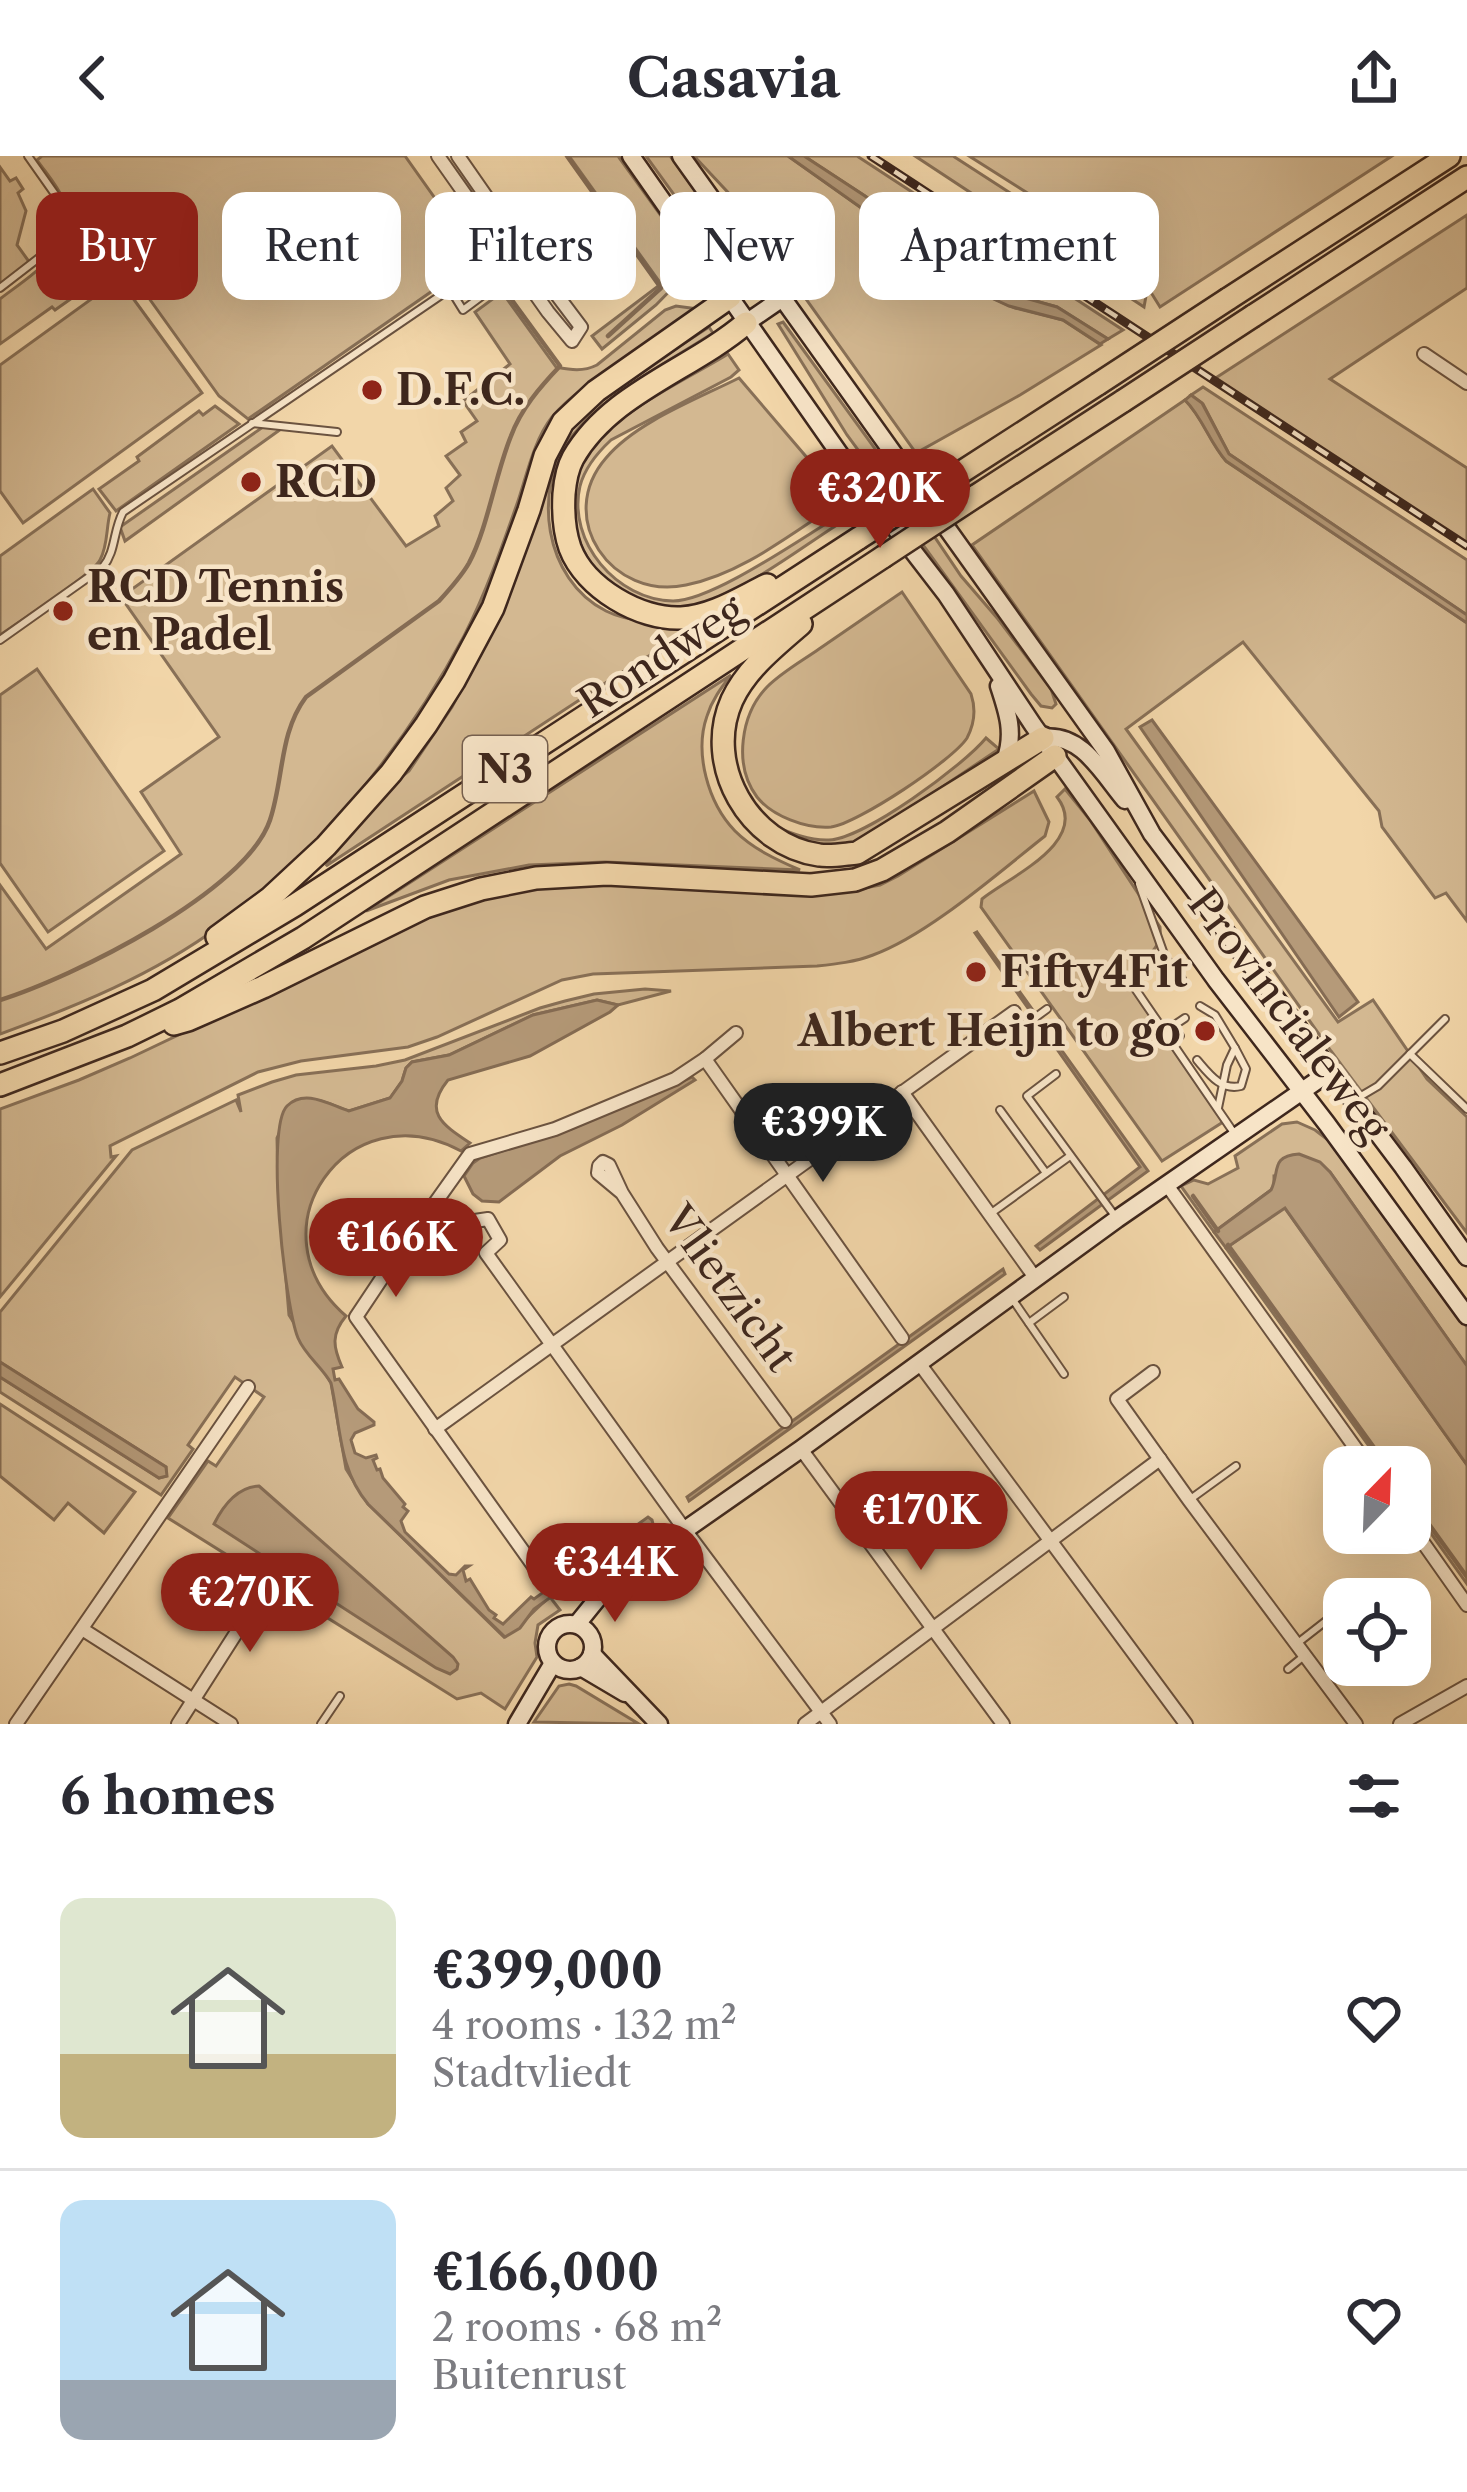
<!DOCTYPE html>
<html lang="en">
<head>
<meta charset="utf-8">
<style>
	body { margin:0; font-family:"Libre Caslon Text",serif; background:#f7f7f7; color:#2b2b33; height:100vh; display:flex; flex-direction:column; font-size:45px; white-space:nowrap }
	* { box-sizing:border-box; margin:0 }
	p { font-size:39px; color:#7c7c81 }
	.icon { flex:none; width:66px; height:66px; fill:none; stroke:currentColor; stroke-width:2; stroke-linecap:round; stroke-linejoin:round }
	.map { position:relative; height:1568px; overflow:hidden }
	.panel { display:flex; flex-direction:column; background:#fff; flex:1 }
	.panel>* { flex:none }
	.guide { position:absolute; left:36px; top:36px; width:1395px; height:108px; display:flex; gap:24px }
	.needle { width:78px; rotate:23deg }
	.buttons { position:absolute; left:1323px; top:1290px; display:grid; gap:24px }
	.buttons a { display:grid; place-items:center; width:108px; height:108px; border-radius:24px; background:#fff; box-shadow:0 12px 48px #0002; font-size:60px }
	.price { position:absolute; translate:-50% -102px; padding:0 27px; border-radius:42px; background:#8f2418; color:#fff; font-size:39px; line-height:78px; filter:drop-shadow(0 3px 6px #0008) }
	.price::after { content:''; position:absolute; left:50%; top:72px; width:36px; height:27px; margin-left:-18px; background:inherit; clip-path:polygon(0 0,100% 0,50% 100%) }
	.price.selected { background:#222; color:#fff }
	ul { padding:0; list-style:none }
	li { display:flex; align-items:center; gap:36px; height:300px; padding:0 60px }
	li+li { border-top:3px solid #e1e1e2 }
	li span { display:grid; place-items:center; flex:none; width:336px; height:240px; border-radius:24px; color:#555 }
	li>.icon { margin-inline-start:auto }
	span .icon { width:144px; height:144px; fill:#fffc; stroke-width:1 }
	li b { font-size:51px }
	h2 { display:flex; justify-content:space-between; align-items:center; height:144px; padding:0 60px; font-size:51px }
	.tag { padding:0 42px; border-radius:24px; background:#fff; box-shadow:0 12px 48px #0002; font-size:42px; line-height:108px }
	.tag.selected { background:#8f2418; color:#fff }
	header { display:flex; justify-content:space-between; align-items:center; height:156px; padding:0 60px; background:#fff; font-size:54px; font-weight:700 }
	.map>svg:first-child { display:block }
</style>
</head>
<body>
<header><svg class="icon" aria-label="back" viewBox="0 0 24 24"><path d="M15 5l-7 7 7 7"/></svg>Casavia<svg class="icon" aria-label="share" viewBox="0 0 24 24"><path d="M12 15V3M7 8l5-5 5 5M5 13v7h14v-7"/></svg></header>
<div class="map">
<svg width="1467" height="1568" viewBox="0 0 1467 1568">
	<rect width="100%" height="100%" fill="#f2d6a9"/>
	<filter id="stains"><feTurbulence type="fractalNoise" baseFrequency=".00167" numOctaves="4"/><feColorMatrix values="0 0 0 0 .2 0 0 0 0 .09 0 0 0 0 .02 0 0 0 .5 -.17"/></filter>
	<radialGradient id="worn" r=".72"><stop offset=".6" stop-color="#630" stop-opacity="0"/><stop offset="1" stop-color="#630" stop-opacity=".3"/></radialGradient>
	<g fill="#d3b891" stroke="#887057" stroke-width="3">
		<path d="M42 0H405L483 110 461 125 451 122 248 263 219 240 123 106 55 154 52 151 0 188V143C31 119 80 91 64 45 58 30 46 17 37 4Z"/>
		<path d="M569 0H618L690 100 688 116 656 149 602 193 592 180 661 128Z"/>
		<path d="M646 0H670L748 110V115L740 122 730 116Z"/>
		<path d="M694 0H788L983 138 1015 152 1063 164 1101 189 1020 239 916 297 736 45Z"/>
		<path d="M804 0H857L1123 174 1108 183 1057 151 993 133 865 40Z"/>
		<path d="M915 0H953L1109 101 1146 140 1144 151Z"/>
		<path d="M969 0H1392L1160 151 1129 101Z"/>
		<path d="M0 11 10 25 16 22 23 33 18 37 26 55 17 89 30 107 0 128Z"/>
		<path d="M1467 59V132L1330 223 1467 312V392L1211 225Z"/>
		<path d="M119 123 202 237 23 367 0 335V209Z"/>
		<path d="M502 136 556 211C571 214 583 216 597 209L665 154 676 150 698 153C671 172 643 191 616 210 593 225 570 240 552 261 534 284 527 318 518 345 502 391 486 437 464 480 407 588 318 698 220 770 153 819 77 850 0 878V729L46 793 181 698 141 636 219 581 121 441 332 290 406 390 439 370 435 360 453 345 446 332 460 319 446 300 466 286 461 276 477 265 463 245 510 208 475 156Z"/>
		<path d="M783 166 876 294 961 420 998 463 1051 533 1056 548 1052 552 1041 550 1031 538 876 324 878 321 847 279 778 168Z"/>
		<path d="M709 171 713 177C667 207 606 237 572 280 531 332 544 424 606 455 636 470 674 465 706 465L616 520 326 710 342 683 389 631 409 615 452 551 488 483 564 279 589 249Z"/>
		<path d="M728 198 739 214 731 221 611 284C597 297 585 311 580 330 567 386 617 444 673 445 712 445 800 383 837 361L840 367C797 394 737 442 688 451 602 468 539 359 592 291 623 252 686 224 728 198Z"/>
		<path d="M739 222 809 304 839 347C792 377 742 418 686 429 612 445 554 362 606 302 636 266 697 243 739 222Z"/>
		<path d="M1203 231 1467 404V459L1229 298 1203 248 1191 239Z"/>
		<path d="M1185 244C1203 262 1210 286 1226 305L1467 467V765L1446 737 1435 742 1382 671 1379 655 1243 486 1126 573 1338 866 1373 844 1427 923 1467 961V1077L1331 895 972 389Z"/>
		<path d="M215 250 239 268 116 355 99 333 139 305 137 301 199 255 203 259Z"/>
		<path d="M263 271 281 273 125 385 120 371Z"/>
		<path d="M93 333 110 357C106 373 108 389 100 404 93 418 18 467 0 479V400Z"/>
		<path d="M902 436 971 538C976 553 975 567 967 582 953 604 857 668 831 671 806 673 772 660 757 641 733 609 741 558 767 531 782 516 802 505 819 493 847 474 874 455 902 436Z"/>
		<path d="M37 513 164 695 48 776 0 707V539Z"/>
		<path d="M731 519C721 532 712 544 707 560 694 597 708 647 735 675 753 693 777 704 800 714L605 706 529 709 449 724 366 755Z"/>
		<path d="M986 582 999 593 860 686 811 692 766 667C786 675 807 685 829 684 864 683 964 609 986 582Z"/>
		<path d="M1065 633 1090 664 1160 771C1163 802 1132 800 1132 833L1223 966 1162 1005 981 751 982 743C1011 720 1091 685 1057 641Z"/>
		<path d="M1034 635 1049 666 1045 680C998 717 928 779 873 799 855 806 836 808 817 810L593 818 562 824 437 881 408 891 301 905 258 916 110 990 111 1001 116 1000 0 1141V953L79 924 130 902 458 746 552 726 849 735 880 729 898 720Z"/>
		<path d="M645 833 671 835 618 849 597 844 533 859 449 899 412 906 406 912 402 925 390 942 349 955C328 948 315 939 293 946L277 982 278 1029 289 1159 331 1227 346 1313 368 1348 504 1481C522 1470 533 1454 550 1441L560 1454 538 1469 535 1487 537 1501 505 1553 481 1537 457 1543 168 1362 208 1305 216 1310 264 1241 235 1221 188 1289 193 1293 161 1339 0 1236V1221L159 1322 166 1320V1311L0 1206V1156L132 994 236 944 241 956 238 939 272 926 296 919 376 910 405 904 540 852 565 845 594 838Z"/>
		<path d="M1297 966 1315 974 1332 987 1467 1171V1210L1330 1016 1274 1020V1029L1271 1034 1214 1076 1181 1030 1194 1024 1208 1028 1238 1012 1235 1000 1282 968Z"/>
		<path d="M1284 1051 1467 1309V1428L1410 1348V1311H1384L1226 1092Z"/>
		<path d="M0 1248 135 1336 104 1377 68 1347 54 1364 0 1320Z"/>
		<path d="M569 1528 576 1530 639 1568 534 1566 559 1530Z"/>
	</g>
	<g fill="#b59a79" stroke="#856c54" stroke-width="3">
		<path d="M788 0H804L865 40 993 133 1057 151 1108 183 1100 188 1063 164 1009 150 983 138Z"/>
		<path d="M1191 239 1202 247 1229 298 1467 459V467L1226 305C1209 286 1203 262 1185 244Z"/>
		<path d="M1152 564 1358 846 1339 861 1140 571Z"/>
		<path d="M977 776 1148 1015 1040 1094 1036 1090 1140 1011 975 777Z"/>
		<path d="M597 844 618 849 610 856 530 900 448 924C422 956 443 969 470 987L461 995C347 933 248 1075 346 1160 331 1178 333 1191 342 1211L333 1213 335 1224 339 1223 358 1253 374 1266V1269L355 1277 351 1284 355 1297 366 1302 376 1299 377 1302 373 1304 377 1314 380 1313 383 1322 405 1348 403 1351 408 1355 401 1365 405 1376 449 1418 456 1419 465 1410H469L463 1414 466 1425 470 1423 489 1454 496 1459 494 1462 503 1468 531 1441 534 1443 648 1361 652 1364 653 1368 534 1453 520 1472 505 1481 368 1348C338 1312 341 1271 331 1227 322 1211 305 1199 298 1182 285 1151 265 972 287 950 305 932 330 949 349 955L390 942 402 925 406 912 412 906 449 899 533 859Z"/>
		<path d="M692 921 695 924 622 969 560 1000 499 1046 482 1045 473 1038 464 1020 473 1007 480 1002 571 973Z"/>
		<path d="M1299 998 1320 1006 1330 1016 1467 1210V1309L1285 1052 1226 1092 1214 1076 1271 1034C1280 1016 1270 1000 1299 998Z"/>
		<path d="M1003 1113 1005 1118 689 1345 687 1341Z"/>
		<path d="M0 1206 166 1311 167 1320 159 1322 0 1221Z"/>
		<path d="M259 1330 453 1501 458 1508 457 1513 450 1518 436 1512 214 1368C223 1350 237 1331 259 1330Z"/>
	</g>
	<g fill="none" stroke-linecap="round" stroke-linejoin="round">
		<g stroke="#856c54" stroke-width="4.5">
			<path d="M567 0 661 132 608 180"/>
			<path d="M0 844C71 822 246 736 270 664 284 622 279 577 306 541L439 445C450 433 461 421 469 407 488 371 495 319 511 280 521 253 540 231 560 210L506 136"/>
			<path d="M1193 1040 1218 1075"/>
			<path d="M1228 1089 1388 1311"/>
			<path d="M1410 1342 1467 1421"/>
		</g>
		<g stroke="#6b5340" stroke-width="10">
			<g id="lane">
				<path d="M0 132 53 91 59 44 28 0"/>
				<path d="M252 267 337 276"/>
				<path d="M0 484 103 411C116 395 113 375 123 356L450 133 463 154 518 113"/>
				<path d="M1139 728 1165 801 1182 823"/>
				<path d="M1163 830 1165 801C1144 808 1138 810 1136 834L1234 977"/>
				<path d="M1200 850 1215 859 1235 892 1227 909 1218 952"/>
				<path d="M1028 867 1047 853"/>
				<path d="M1180 880 1173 870 1185 862"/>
				<path d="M1410 898 1467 953"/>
				<path d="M1197 904C1209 918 1221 935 1241 930L1246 913 1235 892"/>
				<path d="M1056 918 1027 940 1115 1060"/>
				<path d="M1356 943 1378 930 1445 863"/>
				<path d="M1000 954 1046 1017"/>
				<path d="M990 1058 1070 1000"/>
				<path d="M1013 1144 1064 1218"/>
				<path d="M1029 1167 1064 1141"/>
				<path d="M1192 1342 1236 1310"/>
				<path d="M1299 1486 1340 1454"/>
				<path d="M1288 1513 1304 1500"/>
				<path d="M321 1568 340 1540"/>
			</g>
		</g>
		<g stroke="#6b5340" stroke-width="16">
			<g id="street">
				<path d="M438 0 548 156 572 185 581 171 529 102 458 0"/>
				<path d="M1424 198 1467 227"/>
				<path d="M705 903 902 1182"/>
				<path d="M902 936 1036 1123"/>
				<path d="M1167 1029 1369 1311"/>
				<path d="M622 1037 598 1017 599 1010 603 1006 609 1009 622 1037 657 1092 785 1265"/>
				<circle cx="406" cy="1080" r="23"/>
				<path d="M423 1064 470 998 555 973 675 923 705 903 736 877"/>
				<path d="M428 1072 488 1063 500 1084 486 1097 685 1374 830 1568"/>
				<path d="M396 1101 356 1161 548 1430"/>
				<path d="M919 1207 1186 1568"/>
				<path d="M1153 1216 1117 1243 1189 1344 1356 1568"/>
				<path d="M435 1273 1014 856"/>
				<path d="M801 1293 1003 1568"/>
				<path d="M1410 1368 1467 1449"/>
				<path d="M82 1473 231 1568"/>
				<path d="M16 1568 248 1231"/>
				<path d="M178 1568 268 1427"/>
				<path d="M805 1568 1160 1303"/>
				<path d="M1400 1568 1467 1530"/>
			</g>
		</g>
		<g stroke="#3e271d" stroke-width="21">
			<g id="secondary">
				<path d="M631 0 855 320 946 438 1033 569 1216 824 1327 968 1467 1160"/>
				<path d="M681 0 1106 595 1152 678 1403 1011 1467 1101"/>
				<path d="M730 141 762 117"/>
				<path d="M746 167 781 143"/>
				<path d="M999 530C1008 557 1015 578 1005 605"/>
				<path d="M1043 582C1081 576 1103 618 1125 644"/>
				<circle cx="570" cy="1491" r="23"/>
				<path d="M577 1468 607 1431 685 1374 801 1293 1117 1063 1331 915"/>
				<path d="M592 1498 659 1568"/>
				<path d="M581 1511 625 1537"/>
				<path d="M517 1568 553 1507"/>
			</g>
		</g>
		<g stroke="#3e271d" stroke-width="26">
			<g id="highway">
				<path d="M1228 143 1449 0"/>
				<path d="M1253 160 1467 21"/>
				<path d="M746 167C691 214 610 237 573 302 567 313 565 326 564 338 563 356 564 375 570 392 585 432 640 464 681 462 713 460 740 442 767 429"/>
				<path d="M960 317 1098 228"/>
				<path d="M976 340 1123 245"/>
				<path d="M801 468C776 490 747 512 732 544 703 609 749 689 819 699 831 701 845 698 857 697L1043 582"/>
				<path d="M217 781 270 742 326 690 391 617 426 569 454 525 493 452 529 354 545 300 563 266 596 235 730 141"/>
				<path d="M174 868 188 864 263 831 425 751 481 733 536 722 607 718 811 729 855 724 882 714 947 676 1055 600"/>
				<path d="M0 897 63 875 153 834 295 749 859 382"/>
				<path d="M0 929 127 880 180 854 303 782 883 401"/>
			</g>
		</g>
		<use href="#lane" stroke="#f7e4c7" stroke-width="6"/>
		<use href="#street" stroke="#f7e4c7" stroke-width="12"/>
		<use href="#secondary" stroke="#f7e4c7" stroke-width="16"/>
		<use href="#highway" stroke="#f2d6a9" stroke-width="21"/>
		<g stroke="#3e271d" stroke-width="9">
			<path id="rail" d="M871 0 1467 390"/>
		</g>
		<use href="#rail" stroke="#f7e4c7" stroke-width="4.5" stroke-dasharray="14" stroke-linecap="butt"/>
		<g stroke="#3e271d" stroke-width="26" stroke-linecap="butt">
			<g id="highway-bridge">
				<path d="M1098 228 1228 143"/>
				<path d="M1123 245 1253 160"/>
				<path d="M859 382 960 317"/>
				<path d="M883 401 976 340"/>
			</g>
		</g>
		<use href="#highway-bridge" stroke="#f2d6a9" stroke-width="21"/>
	</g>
	<g fill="#8f2418" stroke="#f7e4c7" stroke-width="4.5">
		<circle cx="372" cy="234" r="12"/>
		<circle cx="251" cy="326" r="12"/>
		<circle cx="63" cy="455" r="12"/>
		<circle cx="976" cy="816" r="12"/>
		<circle cx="1205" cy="875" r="12"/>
	</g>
	<g text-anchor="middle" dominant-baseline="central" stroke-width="9" stroke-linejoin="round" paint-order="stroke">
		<rect fill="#f7e4c7" stroke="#766050" stroke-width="3" x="463" y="580" width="84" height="66" rx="9"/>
		<g font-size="39" font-weight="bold" fill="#3e271d">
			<text x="505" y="613">N3</text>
		</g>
		<g font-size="42" font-weight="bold" fill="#3e271d" stroke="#f7e4c7" text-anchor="start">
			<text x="396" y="234">D.F.C.</text>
			<text x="275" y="326">RCD</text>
			<text x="87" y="431">RCD Tennis<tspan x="87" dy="48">en Padel</tspan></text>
			<text x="1000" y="816">Fifty4Fit</text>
			<text x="1181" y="875" text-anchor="end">Albert Heijn to go</text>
		</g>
		<g font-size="42" fill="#3e271d" stroke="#f7e4c7">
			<text transform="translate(661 500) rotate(-33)">Rondweg</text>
			<text transform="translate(1289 859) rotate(53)">Provincialeweg</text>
			<text transform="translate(730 1132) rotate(54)">Vlietzicht</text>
		</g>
	</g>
	<rect width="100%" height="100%" filter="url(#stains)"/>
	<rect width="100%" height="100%" fill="url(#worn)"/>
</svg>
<div class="buttons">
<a><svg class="needle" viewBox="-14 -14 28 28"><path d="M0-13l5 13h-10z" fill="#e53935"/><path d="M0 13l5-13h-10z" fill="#7c7c81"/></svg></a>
<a><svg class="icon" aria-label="locate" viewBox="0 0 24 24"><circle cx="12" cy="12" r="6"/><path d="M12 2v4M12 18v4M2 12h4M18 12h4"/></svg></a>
</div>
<b class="price" style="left:880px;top:395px">€320K</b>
<b class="price selected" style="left:823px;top:1029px">€399K</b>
<b class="price" style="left:396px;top:1144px">€166K</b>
<b class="price" style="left:921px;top:1417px">€170K</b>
<b class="price" style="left:615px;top:1469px">€344K</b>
<b class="price" style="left:250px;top:1499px">€270K</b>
<div class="guide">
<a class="tag selected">Buy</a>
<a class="tag">Rent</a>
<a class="tag">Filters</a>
<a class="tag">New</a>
<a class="tag">Apartment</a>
</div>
</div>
<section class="panel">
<h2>6 homes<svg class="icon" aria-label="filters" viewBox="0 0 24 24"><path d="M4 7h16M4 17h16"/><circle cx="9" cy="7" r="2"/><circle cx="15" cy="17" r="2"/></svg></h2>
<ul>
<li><span style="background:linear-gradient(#dfe7d0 65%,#c2b280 0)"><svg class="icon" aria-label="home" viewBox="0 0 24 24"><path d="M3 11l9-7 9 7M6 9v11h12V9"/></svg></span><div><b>€399,000</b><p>4 rooms · 132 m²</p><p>Stadtvliedt</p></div><svg class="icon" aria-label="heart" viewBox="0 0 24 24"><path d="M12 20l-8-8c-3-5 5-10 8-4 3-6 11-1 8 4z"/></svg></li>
<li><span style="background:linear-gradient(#bfe0f5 75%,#9aa5b1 0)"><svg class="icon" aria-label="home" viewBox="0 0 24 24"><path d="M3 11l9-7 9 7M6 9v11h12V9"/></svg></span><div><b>€166,000</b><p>2 rooms · 68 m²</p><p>Buitenrust</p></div><svg class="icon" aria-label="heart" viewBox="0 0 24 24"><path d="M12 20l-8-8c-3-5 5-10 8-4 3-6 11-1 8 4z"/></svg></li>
</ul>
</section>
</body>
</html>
